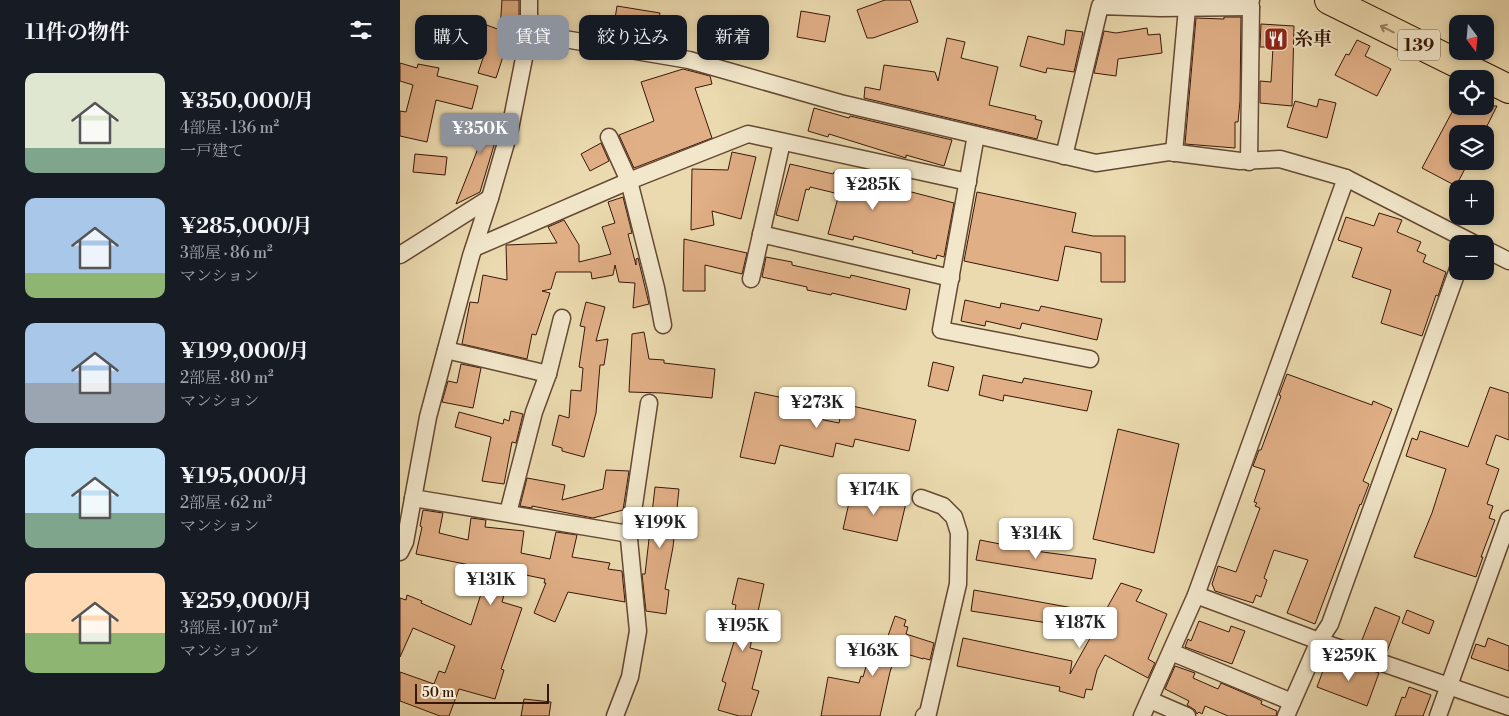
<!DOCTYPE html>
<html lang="ja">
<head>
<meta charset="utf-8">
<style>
	body { margin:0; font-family:"Libre Bodoni","Noto Serif JP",serif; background:#20242c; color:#f1f3f6; height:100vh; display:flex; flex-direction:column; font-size:19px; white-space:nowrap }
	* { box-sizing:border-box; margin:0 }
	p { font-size:16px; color:#9ea1a6 }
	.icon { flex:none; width:28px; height:28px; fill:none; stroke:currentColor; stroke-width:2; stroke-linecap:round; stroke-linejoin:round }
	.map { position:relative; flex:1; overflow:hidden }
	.details { display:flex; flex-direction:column; background:#171b24; width:400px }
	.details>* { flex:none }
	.banner { position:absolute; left:15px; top:15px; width:475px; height:45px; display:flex; gap:10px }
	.needle { width:32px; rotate:164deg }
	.controls { position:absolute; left:1049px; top:15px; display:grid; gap:10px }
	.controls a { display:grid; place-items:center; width:45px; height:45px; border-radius:10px; background:#171b24; box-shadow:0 2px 8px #0003; font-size:25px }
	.scale { position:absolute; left:15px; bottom:12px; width:134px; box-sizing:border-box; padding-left:5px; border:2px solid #371709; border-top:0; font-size:14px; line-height:18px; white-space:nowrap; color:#371709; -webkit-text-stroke:4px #f2e7cb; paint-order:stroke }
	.price { position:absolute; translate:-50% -42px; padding:0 11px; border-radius:5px; background:#fff; color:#222; font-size:16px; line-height:32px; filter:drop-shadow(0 1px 2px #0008) }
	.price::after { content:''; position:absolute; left:50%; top:30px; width:15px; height:11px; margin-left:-8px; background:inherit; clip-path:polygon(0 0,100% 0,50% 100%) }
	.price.active { background:#8c9099; color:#fff }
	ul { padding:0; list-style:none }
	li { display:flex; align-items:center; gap:15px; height:125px; padding:0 25px }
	li span { display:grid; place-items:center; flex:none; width:140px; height:100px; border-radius:10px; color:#555 }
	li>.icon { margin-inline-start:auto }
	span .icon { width:60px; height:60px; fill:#fffc; stroke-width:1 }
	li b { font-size:21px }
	h2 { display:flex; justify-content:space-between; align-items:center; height:60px; padding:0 25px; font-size:21px }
	.pill { padding:0 18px; border-radius:10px; background:#171b24; box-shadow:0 2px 8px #0003; font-size:18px; line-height:45px }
	.pill.active { background:#8c9099; color:#fff }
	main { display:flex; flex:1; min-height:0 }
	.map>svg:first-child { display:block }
</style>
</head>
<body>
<main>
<section class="details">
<h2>11件の物件<svg class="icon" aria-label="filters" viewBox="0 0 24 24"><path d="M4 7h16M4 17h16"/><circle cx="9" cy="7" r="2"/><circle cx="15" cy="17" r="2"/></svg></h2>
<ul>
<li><span style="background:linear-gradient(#dfe7d0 75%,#7fa58c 0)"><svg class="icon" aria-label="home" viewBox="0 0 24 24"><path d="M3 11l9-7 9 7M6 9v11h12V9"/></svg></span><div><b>¥350,000/月</b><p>4部屋 · 136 m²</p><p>一戸建て</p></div></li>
<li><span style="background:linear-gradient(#a9c7e8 75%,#8fb573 0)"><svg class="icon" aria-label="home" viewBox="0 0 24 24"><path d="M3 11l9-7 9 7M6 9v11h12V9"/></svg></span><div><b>¥285,000/月</b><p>3部屋 · 86 m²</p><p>マンション</p></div></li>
<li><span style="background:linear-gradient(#a9c7e8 60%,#9aa5b1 0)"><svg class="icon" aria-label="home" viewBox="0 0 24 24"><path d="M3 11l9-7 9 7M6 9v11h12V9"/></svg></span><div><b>¥199,000/月</b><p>2部屋 · 80 m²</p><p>マンション</p></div></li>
<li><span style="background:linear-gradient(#bfe0f5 65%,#7fa58c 0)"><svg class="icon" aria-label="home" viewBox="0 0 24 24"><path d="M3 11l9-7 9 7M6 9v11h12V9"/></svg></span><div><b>¥195,000/月</b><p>2部屋 · 62 m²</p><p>マンション</p></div></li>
<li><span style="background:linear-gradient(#ffd9b3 60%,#8fb573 0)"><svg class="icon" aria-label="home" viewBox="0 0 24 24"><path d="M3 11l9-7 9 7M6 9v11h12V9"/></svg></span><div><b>¥259,000/月</b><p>3部屋 · 107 m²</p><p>マンション</p></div></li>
</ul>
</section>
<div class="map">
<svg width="1109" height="716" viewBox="0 0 1109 716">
	<rect width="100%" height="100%" fill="#ebdaaf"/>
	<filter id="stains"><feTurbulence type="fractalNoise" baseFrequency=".004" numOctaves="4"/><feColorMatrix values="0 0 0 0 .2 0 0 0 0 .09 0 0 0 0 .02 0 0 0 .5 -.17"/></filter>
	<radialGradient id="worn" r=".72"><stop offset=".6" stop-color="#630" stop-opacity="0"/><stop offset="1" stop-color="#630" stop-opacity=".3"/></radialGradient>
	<g fill="#e1af86" stroke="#371709">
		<path d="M102 0H119V24L114 23 96 78 78 73 86 49 76 46 84 24 100 30Z"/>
		<path d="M485 0H510L518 22 473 38H467L457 10Z"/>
		<path d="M217 6 260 13 256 37 213 31Z"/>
		<path d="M401 11 430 16 425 42 397 37Z"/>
		<path d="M824 17H841L840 101 838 122H835V148L785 144 796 18 824 19Z"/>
		<path d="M861 24 894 26 892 106 860 103V81L871 82 873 47H860Z"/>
		<path d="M747 28 748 35 760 34 762 53 718 59 716 76 694 73 704 31 716 33Z"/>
		<path d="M666 30 683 32 674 72 647 68 646 73 620 66 628 36 664 45Z"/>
		<path d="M547 38 565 42 561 58 598 67 589 105 636 116 635 119 642 121 637 139 464 98 465 87 480 90 484 65 535 72 538 81Z"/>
		<path d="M957 40 970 46 965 56 991 69 977 96 935 75 946 54 949 55Z"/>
		<path d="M0 63 17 68 18 64 39 68 37 76 78 86 72 109 36 100 27 142 0 136V111L6 112 13 85 0 81Z"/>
		<path d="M283 69 310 76 312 84 295 88 312 138 234 168 219 135 254 121 241 82Z"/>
		<path d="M919 99 936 103 927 138 887 127 895 101 917 107Z"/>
		<path d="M1058 101V106H1097L1083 134H1058V161H1069L1056 186 1022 168Z"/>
		<path d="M414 108 449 118 450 116 552 140 544 166 506 155V158L429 134 428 137 408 131Z"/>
		<path d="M71 118 101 122 80 192 56 204 81 141 68 140Z"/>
		<path d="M201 143 209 161 190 171 181 154Z"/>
		<path d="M332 152 356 157 341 219 312 211 314 225 291 230 292 169 328 170Z"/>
		<path d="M15 154 47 157 45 175 13 172Z"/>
		<path d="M390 164 433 174 434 172 554 203 544 257 537 255 536 259 512 253 513 251 454 236 453 240 428 234 439 194 410 187 409 190 406 189 398 221 376 215Z"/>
		<path d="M577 192 676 213 672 232 693 236H725V282H701V253L665 246 658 281 564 261Z"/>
		<path d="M223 197 232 233 228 234 236 265V259L238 258 249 304 233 308 235 283 219 282 215 265 213 275 192 279 191 272H156L151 289 142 291 150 293 136 335 132 334 127 359 62 344 70 302 78 303 83 275 107 280 106 245 157 243 148 227 164 220 179 245V262L211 254 202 227 215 223 208 202Z"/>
		<path d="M979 213 1002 220 997 232 1021 242 1017 251 1026 255 1023 262 1046 272 1038 296 1036 295 1022 336 981 323 991 290 952 277 962 248 938 240 946 217 974 226Z"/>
		<path d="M284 239 347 253 342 274 305 265V291H283Z"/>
		<path d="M366 257 392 262V265L450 278 451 275 510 289 506 310 432 293 431 295 407 290V287L362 277Z"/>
		<path d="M565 300 600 308 601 303 639 311 641 306 702 319 697 340 622 323 620 329 586 321 585 326 561 321Z"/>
		<path d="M186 302 205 307 196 341 208 339 204 365H200L196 413 184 457 162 451V448L152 445 159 415 169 418 171 390 181 391 183 368 179 367 185 327 180 326Z"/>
		<path d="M244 332 249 359 264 360V363L315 369 312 398 262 393 229 392 232 334Z"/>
		<path d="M533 362 554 367 548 391 528 386Z"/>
		<path d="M61 364 81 368 73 408 42 402 48 381 57 383Z"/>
		<path d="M887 374 972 405 973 401 992 409 963 481 969 484 961 505 960 504 915 624 887 613 908 560 874 550 864 578 867 580 861 597 856 595 853 603 815 591 812 584 818 566 836 572 860 508 855 506 857 503 854 502 865 470 853 466 859 450H861L881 396 879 395Z"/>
		<path d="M583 375 622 383 624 378 692 391 687 411 604 395 603 401 579 395Z"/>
		<path d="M1090 387 1109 393V440L1096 435 1086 464 1099 469 1087 504 1093 506 1089 518 1095 520 1081 557H1083L1076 577 1014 557 1032 513 1046 469 1006 456 1012 438 1017 440 1020 431 1068 447Z"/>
		<path d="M355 392 403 402 400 415 439 423 443 404 516 420 509 451 455 439 453 447 436 443 433 457 380 445 375 464 340 457Z"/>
		<path d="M111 411 123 414 116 443 112 442 104 484 82 481 91 437 55 427 59 412 103 424 104 419 109 421Z"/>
		<path d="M718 429 779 444 754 553 693 539Z"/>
		<path d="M206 470 229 471 223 510 193 518 132 506V508L120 506 127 478 165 485 162 500 203 489Z"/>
		<path d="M255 487 279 489 273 547 265 589 269 590 266 614 246 611 242 574H245Z"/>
		<path d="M452 490 506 503 497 541 443 529Z"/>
		<path d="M23 510 43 513 39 533 68 540 71 518 86 520 85 527 124 531 121 553 150 559 156 532 177 535 172 557 210 563 208 569 222 571 225 602 168 592 155 622 134 613 146 583H144L145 579 116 573 115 575 110 574 102 602 122 608 101 669 104 670 95 699 59 689 49 716H40L0 701V672L34 684 39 671 45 673 55 646 13 628 0 657V598L6 600 7 595 22 601 21 603 71 625 89 569 16 554 22 527 20 526Z"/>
		<path d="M580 540 635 551 696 559 692 579 576 560Z"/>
		<path d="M338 578 364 584 350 648 362 651 352 689 359 691 351 716H339L318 710 326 683 322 681 337 632H334L335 626H332L336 605 332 604Z"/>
		<path d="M721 583 742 590 736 601 767 614 748 659 755 663 748 678 705 655 697 670 692 690 686 689 684 698 659 691 660 687 557 666 563 638 672 661 670 674Z"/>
		<path d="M574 590 684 610 680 628 571 611Z"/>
		<path d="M975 607 1000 617 986 654 960 645Z"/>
		<path d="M1007 610 1034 621 1029 634 1002 623Z"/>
		<path d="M495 616 506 620 504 626 508 627 506 634 534 643 530 660 523 658V659L497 651 490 672 480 716H421L428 677 459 683 461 676 463 677 470 653 481 656Z"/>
		<path d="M799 621 829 632 831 626 845 631 832 664 785 647 788 639 791 641Z"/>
		<path d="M1088 638 1109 646V671L1071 658 1076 644 1085 647Z"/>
		<path d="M937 658 979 673 967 706 917 687 924 668 933 671Z"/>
		<path d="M775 666 795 673 793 678 818 689 821 683 856 698 862 701 861 704 877 711 876 716H828L805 706 802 714 799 712 797 714 795 710 787 705 789 701 765 689Z"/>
		<path d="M1009 687 1031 695 1023 716H995L1002 697 1005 698Z"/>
		<path d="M124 699 151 702 149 716H121Z"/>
	</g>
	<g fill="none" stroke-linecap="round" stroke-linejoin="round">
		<g stroke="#644832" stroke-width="19">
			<g id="street">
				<path d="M129 33 289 60 440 103 696 163 769 152 840 161 880 159 946 178 1075 244"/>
				<path d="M576 135 541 330 690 359"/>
				<path d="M209 137 229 181 256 288 263 325"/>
				<path d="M774 153 787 8"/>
				<path d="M664 156 700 6 760 8 851 7"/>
				<path d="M849 162 851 7 849 1 851 0"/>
				<path d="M361 234 551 278"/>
				<path d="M74 248 229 181 348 134 568 182"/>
				<path d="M1085 249 1109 261"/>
				<path d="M0 255 90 198"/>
				<path d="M351 279 382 142"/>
				<path d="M46 350 148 374"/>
				<path d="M13 498 229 534"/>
				<path d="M521 498 543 506 554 517 559 533 558 584 528 713 524 716"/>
				<path d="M108 513 134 412 148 374 162 318"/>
				<path d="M0 552 5 542 28 417 71 256 90 198 110 129 129 33V0"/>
				<path d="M796 595 919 641 1109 707"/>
				<path d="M771 652 892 702"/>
				<path d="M750 700 787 716"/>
				<path d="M215 716 230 677 238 631 229 539 249 403"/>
				<path d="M742 716 796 595 946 178"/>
				<path d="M886 716 919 641 930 624 1058 269"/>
				<path d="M1038 716 1109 519"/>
			</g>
		</g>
		<g stroke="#371709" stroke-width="30">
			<path id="highway" d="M929 0 1109 89"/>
		</g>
		<use href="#street" stroke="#f2e7cb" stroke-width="16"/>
		<use href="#highway" stroke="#ebdaaf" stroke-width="28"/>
	</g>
	<defs><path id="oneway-shaft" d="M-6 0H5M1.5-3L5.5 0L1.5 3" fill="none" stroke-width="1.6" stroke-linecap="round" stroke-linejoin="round" transform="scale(1.25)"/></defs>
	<use stroke="#9a8264" href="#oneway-shaft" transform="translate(987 29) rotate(-154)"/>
	<defs>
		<g id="restaurant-square" transform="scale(1.25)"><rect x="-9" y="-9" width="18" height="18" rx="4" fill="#8f2418" stroke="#f2e7cb"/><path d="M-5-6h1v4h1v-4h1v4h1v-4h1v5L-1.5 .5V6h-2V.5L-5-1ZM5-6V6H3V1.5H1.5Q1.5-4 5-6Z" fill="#fff"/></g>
	</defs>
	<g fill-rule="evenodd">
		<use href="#restaurant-square" x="876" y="39"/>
	</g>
	<g text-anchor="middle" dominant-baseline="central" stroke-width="4" stroke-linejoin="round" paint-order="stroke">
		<rect fill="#f2e7cb" stroke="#6f5543" stroke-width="1" x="998" y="29.5" width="42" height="31" rx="4"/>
		<g font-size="18" font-weight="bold" fill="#371709">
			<text x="1019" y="45">139</text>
		</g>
		<g font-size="19" font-weight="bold" fill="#371709" stroke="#f2e7cb" text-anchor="start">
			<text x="894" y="39">糸車</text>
		</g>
	</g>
	<rect width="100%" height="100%" filter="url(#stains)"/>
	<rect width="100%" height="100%" fill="url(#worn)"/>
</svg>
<div class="controls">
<a><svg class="needle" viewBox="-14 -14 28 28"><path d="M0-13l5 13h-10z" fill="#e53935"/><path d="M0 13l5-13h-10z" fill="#9ea1a6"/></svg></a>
<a><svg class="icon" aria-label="locate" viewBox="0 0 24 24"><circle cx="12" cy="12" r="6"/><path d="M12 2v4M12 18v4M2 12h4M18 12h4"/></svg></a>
<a><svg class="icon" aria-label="layers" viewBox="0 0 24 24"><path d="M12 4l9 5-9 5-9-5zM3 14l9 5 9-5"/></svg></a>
<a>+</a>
<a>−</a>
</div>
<div class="scale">50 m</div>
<b class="price active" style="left:80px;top:155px">¥350K</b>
<b class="price" style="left:473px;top:211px">¥285K</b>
<b class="price" style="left:417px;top:429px">¥273K</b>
<b class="price" style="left:474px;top:516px">¥174K</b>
<b class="price" style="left:260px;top:549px">¥199K</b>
<b class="price" style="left:636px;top:560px">¥314K</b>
<b class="price" style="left:91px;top:606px">¥131K</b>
<b class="price" style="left:680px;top:649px">¥187K</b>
<b class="price" style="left:343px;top:652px">¥195K</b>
<b class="price" style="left:473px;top:677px">¥163K</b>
<b class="price" style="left:949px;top:682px">¥259K</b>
<div class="banner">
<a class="pill">購入</a>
<a class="pill active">賃貸</a>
<a class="pill">絞り込み</a>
<a class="pill">新着</a>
</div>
</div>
</main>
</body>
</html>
